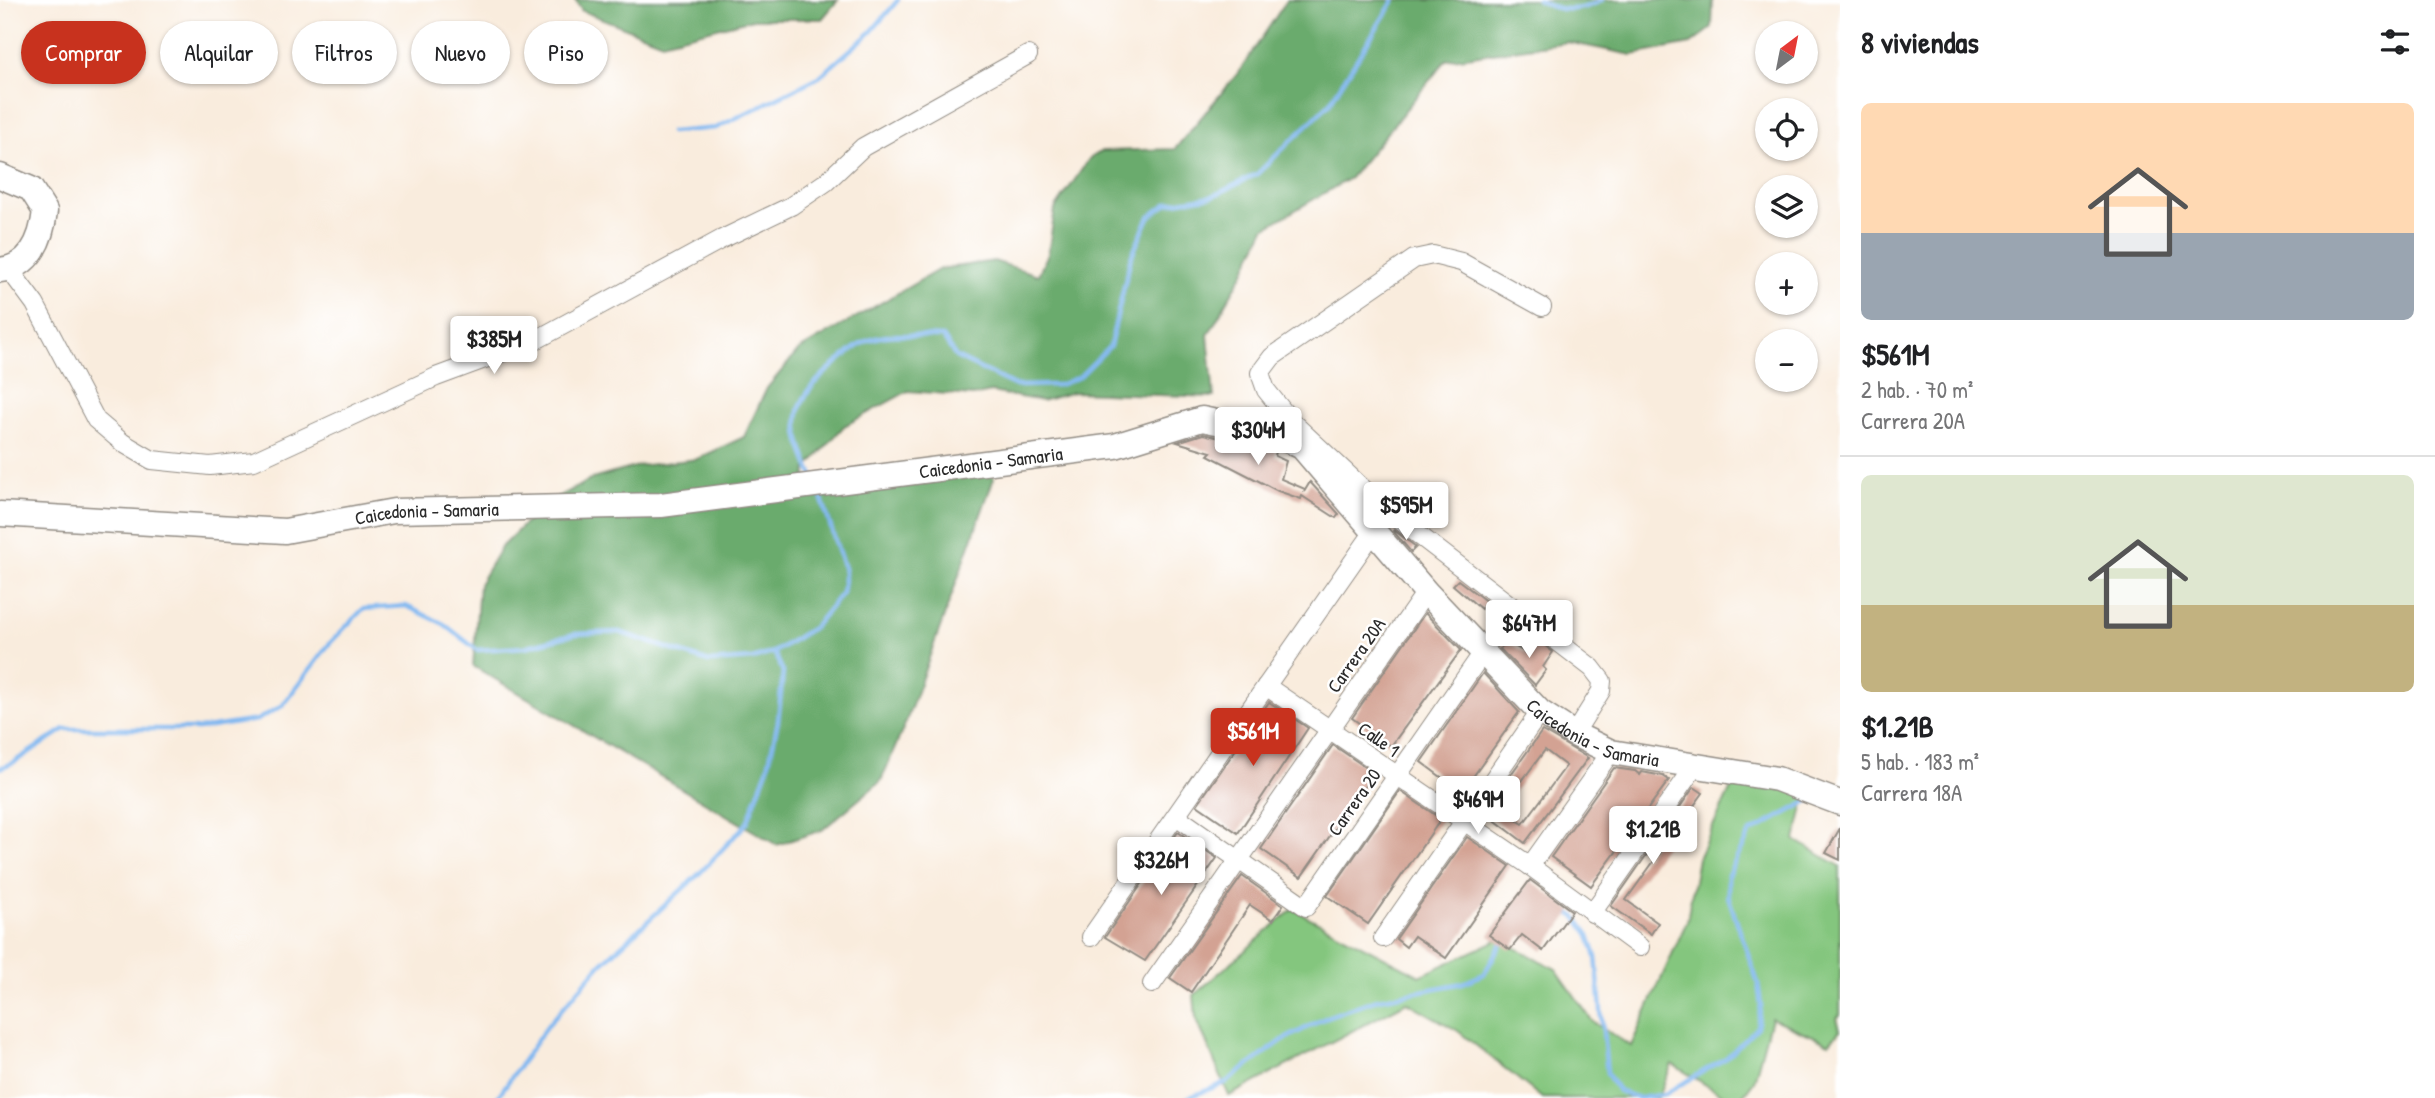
<!DOCTYPE html>
<html lang="es">
<head>
<meta charset="utf-8">
<style>
	body { margin:0; font-family:"Patrick Hand",sans-serif; background:#f2f2f2; color:#202124; height:100vh; display:flex; flex-direction:column; font-size:26px; white-space:nowrap }
	* { box-sizing:border-box; margin:0 }
	p { font-size:23px; color:#757577 }
	.icon { flex:none; width:38px; height:38px; fill:none; stroke:currentColor; stroke-width:2; stroke-linecap:round; stroke-linejoin:round }
	.map { position:relative; flex:1; overflow:hidden }
	.drawer { display:flex; flex-direction:column; background:#fff; width:595px }
	.drawer>* { flex:none }
	.hud { position:absolute; left:21px; top:21px; width:665px; height:63px; display:flex; gap:14px }
	.needle { width:46px; rotate:32deg }
	.fabs { position:absolute; left:1755px; top:21px; display:grid; gap:14px }
	.fabs a { display:grid; place-items:center; width:63px; height:63px; border-radius:50%; background:#fff; box-shadow:0 2px 5px #0004; font-size:35px }
	.price { position:absolute; translate:-50% -60px; padding:0 16px; border-radius:7px; background:#fff; color:#222; font-size:23px; line-height:46px; filter:drop-shadow(0 2px 4px #0008) }
	.price::after { content:''; position:absolute; left:50%; top:42px; width:21px; height:16px; margin-left:-10px; background:inherit; clip-path:polygon(0 0,100% 0,50% 100%) }
	.price.on { background:#c8321e; color:#fff }
	ul { padding:0; list-style:none }
	li { display:grid; align-content:center; gap:14px; height:371px; padding:0 21px }
	li+li { border-top:2px solid #e0e0e0 }
	li span { display:grid; place-items:center; height:217px; border-radius:10px; color:#555 }
	li>.icon { margin-inline-start:auto }
	span .icon { width:126px; height:126px; fill:#fffc; stroke-width:1 }
	li b { font-size:30px }
	h2 { display:flex; justify-content:space-between; align-items:center; height:84px; padding:0 21px; font-size:30px }
	.tag { padding:0 24px; border-radius:32px; background:#fff; box-shadow:0 2px 5px #0004; font-size:24px; line-height:63px }
	.tag.on { background:#c8321e; color:#fff }
	main { display:flex; flex:1; min-height:0 }
	.map>svg:first-child { display:block }
</style>
</head>
<body>
<main>
<div class="map">
<svg width="1840" height="1098" viewBox="0 0 1840 1098">
	<rect width="100%" height="100%" fill="#fff"/>
	<filter id="ink" filterUnits="userSpaceOnUse"><feTurbulence type="fractalNoise" baseFrequency=".0143" numOctaves="2"/><feDisplacementMap in="SourceGraphic" scale="14" xChannelSelector="R" yChannelSelector="G"/><feConvolveMatrix kernelMatrix="1 2 1 2 8 2 1 2 1" color-interpolation-filters="sRGB"/></filter>
	<filter id="wash" filterUnits="userSpaceOnUse"><feTurbulence type="fractalNoise" baseFrequency=".00686" numOctaves="4" result="noise"/><feDisplacementMap in="SourceGraphic" scale="28" xChannelSelector="R" yChannelSelector="G"/><feGaussianBlur stdDeviation="1.57" result="paint"/><feColorMatrix in="noise" values="0 0 0 0 0 0 0 0 0 0 0 0 0 0 0 0 0 1.4 0 .05"/><feComposite in="paint" operator="in"/></filter>
	<g filter="url(#wash)">
		<rect width="100%" height="100%" fill="#f9ecdd"/>
		<path fill="#84c67e" stroke="#587854" stroke-width="2" d="M1737 775 1808 787 1795 840 1840 866V1015L1837 1018 1840 1030 1829 1043 1771 1018 1754 1081 1741 1098H1727L1672 1064 1658 1098H1542L1458 1031 1407 1002 1229 1096 1196 1018 1194 995 1293 909 1420 976 1499 939 1556 969 1593 1022 1631 1046 1687 921 1698 858Z"/>
		<g fill="#6bab6d" stroke="#4b6b4c" stroke-width="2">
			<path d="M575 0H838L822 19H753L662 42 582 11Z"/>
			<path d="M1287 0H1713L1712 28 1691 44 1632 55 1567 42 1446 60 1350 178 1265 228 1244 272 1208 335 1214 397 1073 392 1042 401 991 392 973 396 908 391 844 426 807 468 806 481 982 460 994 478 906 722 881 781 822 830 777 845 473 666 479 584 502 546 545 504 592 479 638 466 697 459 744 437 767 388 799 350 940 269 994 261 1038 275 1048 254 1055 209 1089 159 1102 151 1175 149 1239 72Z"/>
		</g>
		<g fill="none" stroke-linecap="round" stroke-linejoin="round">
			<g stroke="#81b8f0" stroke-width="4.5">
				<path d="M1538 0C1559 13 1580 12 1602 0"/>
				<path d="M671 132 716 128 819 77 871 32 898 0"/>
				<path d="M814 478C791 427 788 404 833 366 845 356 858 343 873 339 894 332 921 337 943 337L956 357 1016 386 1059 385 1079 377 1110 346 1131 257 1149 217 1168 203 1213 196 1257 174 1329 104 1394 0"/>
				<path d="M0 768 14 762 65 729H199L257 720 282 706 330 643 363 609 406 606 444 624 477 650 525 647 575 634 619 632 709 662 753 659 774 652 814 627 842 593 845 572 820 493"/>
				<path d="M1565 911 1576 917 1589 935 1596 957 1607 1073 1618 1091 1639 1098"/>
				<path d="M497 1098 547 1026 601 964 700 873 747 823 768 767 778 721 783 672 774 652"/>
				<path d="M1187 1098 1225 1083 1283 1040 1329 1016 1374 1000 1463 983 1484 974 1504 939"/>
				<path d="M1641 1098 1665 1094 1726 1058 1757 1027 1761 1005 1758 983 1728 896V875L1750 833 1810 800"/>
			</g>
		</g>
		<g id="blocks">
			<g fill="#d3a293" fill-rule="evenodd">
				<path d="M1203 434 1276 451 1275 456 1286 461 1281 479 1305 489 1304 492 1310 482 1339 514 1336 518 1302 496 1301 499 1278 491 1208 455 1211 452 1177 442Z"/>
				<path d="M1394 530 1416 547 1411 552 1393 531Z"/>
				<path d="M1458 580 1487 602 1481 609 1453 585Z"/>
				<path d="M1495 608 1499 611 1517 625 1503 631 1485 620Z"/>
				<path d="M1425 613 1461 650 1391 746 1352 718Z"/>
				<path d="M1506 641 1529 655 1539 641 1553 652 1543 667 1546 670 1535 685 1500 649Z"/>
				<path d="M1483 673 1519 712 1465 788 1463 786 1460 791 1421 762Z"/>
				<path d="M1269 702 1308 728 1238 833 1197 805Z"/>
				<path d="M1542 731 1588 758 1525 843 1484 812ZM1545 750 1566 766 1523 824 1501 809Z"/>
				<path d="M1333 745 1374 773 1301 877 1261 849Z"/>
				<path d="M1614 768 1635 771 1640 775 1642 772 1663 776 1669 780 1591 886 1551 857Z"/>
				<path d="M1694 787 1703 793 1626 900 1658 923 1651 934 1611 906Z"/>
				<path d="M1400 791 1441 819 1368 924 1327 896Z"/>
				<path d="M1840 828V860L1826 853Z"/>
				<path d="M1178 832 1217 858 1145 961 1105 937Z"/>
				<path d="M1467 837 1510 866 1446 958 1414 936 1406 947 1396 939Z"/>
				<path d="M1242 876 1283 905 1273 920 1250 905 1191 992 1170 978Z"/>
				<path d="M1530 880 1572 911 1543 951 1522 935 1510 950 1489 935Z"/>
			</g>
		</g>
	</g>
	<g filter="url(#ink)">
		<use href="#blocks" fill-opacity="0" stroke="#928c84" stroke-width="2"/>
		<g fill="none" stroke-linecap="round" stroke-linejoin="round">
			<g stroke="#928c84" stroke-width="20">
				<g id="street">
					<path d="M9 269 35 304 96 420 123 443 152 460 210 466 254 461 436 377 536 340 722 239 791 206 826 182 863 147 1028 55"/>
					<path d="M1542 307 1461 262 1433 255 1414 259 1272 357 1260 373 1266 390 1291 421 1385 509 1592 668 1602 681 1601 691 1574 734"/>
					<path d="M1266 686 1530 866 1640 947"/>
					<path d="M1176 816 1306 907 1484 651"/>
					<path d="M1530 866 1611 752"/>
					<path d="M1592 913 1695 766"/>
					<path d="M1091 937 1375 530"/>
					<path d="M1383 938 1540 712"/>
					<path d="M1152 984 1426 592"/>
				</g>
			</g>
			<g stroke="#928c84" stroke-width="27">
				<g id="secondary">
					<path d="M0 176 31 189 45 211C42 238 31 267 0 270"/>
					<path id="s1" d="M0 514 285 531 394 511 661 505 1115 446 1202 419 1275 434 1302 447 1426 592 1540 712 1574 734 1611 752 1777 779 1840 803"/>
				</g>
			</g>
			<use href="#street" stroke="#fff" stroke-width="18"/>
			<use href="#secondary" stroke="#fff" stroke-width="24"/>
		</g>
	</g>
	<g text-anchor="middle" dominant-baseline="central" stroke-width="5" stroke-linejoin="round" paint-order="stroke">
		<g font-size="19" fill="#2b2b2b" stroke="#fff">
			<text stroke="none"><textPath href="#s1" startOffset="996">Caicedonia - Samaria</textPath></text>
			<text stroke="none"><textPath href="#s1" startOffset="429">Caicedonia - Samaria</textPath></text>
			<text transform="translate(1356 655) rotate(-55)">Carrera 20A</text>
			<text stroke="none"><textPath href="#s1" startOffset="1731">Caicedonia - Samaria</textPath></text>
			<text transform="translate(1379 739) rotate(35)">Calle 1</text>
			<text transform="translate(1354 802) rotate(-55)">Carrera 20</text>
		</g>
	</g>
</svg>
<div class="fabs">
<a><svg class="needle" viewBox="-14 -14 28 28"><path d="M0-13l5 13h-10z" fill="#e53935"/><path d="M0 13l5-13h-10z" fill="#757577"/></svg></a>
<a><svg class="icon" aria-label="locate" viewBox="0 0 24 24"><circle cx="12" cy="12" r="6"/><path d="M12 2v4M12 18v4M2 12h4M18 12h4"/></svg></a>
<a><svg class="icon" aria-label="layers" viewBox="0 0 24 24"><path d="M12 4l9 5-9 5-9-5zM3 14l9 5 9-5"/></svg></a>
<a>+</a>
<a>−</a>
</div>
<b class="price" style="left:494px;top:376px">$385M</b>
<b class="price" style="left:1258px;top:467px">$304M</b>
<b class="price" style="left:1406px;top:542px">$595M</b>
<b class="price" style="left:1529px;top:660px">$647M</b>
<b class="price on" style="left:1253px;top:768px">$561M</b>
<b class="price" style="left:1478px;top:836px">$469M</b>
<b class="price" style="left:1653px;top:866px">$1.21B</b>
<b class="price" style="left:1161px;top:897px">$326M</b>
<div class="hud">
<a class="tag on">Comprar</a>
<a class="tag">Alquilar</a>
<a class="tag">Filtros</a>
<a class="tag">Nuevo</a>
<a class="tag">Piso</a>
</div>
</div>
<section class="drawer">
<h2>8 viviendas<svg class="icon" aria-label="filters" viewBox="0 0 24 24"><path d="M4 7h16M4 17h16"/><circle cx="9" cy="7" r="2"/><circle cx="15" cy="17" r="2"/></svg></h2>
<ul>
<li><span style="background:linear-gradient(#ffd9b3 60%,#9aa5b1 0)"><svg class="icon" aria-label="home" viewBox="0 0 24 24"><path d="M3 11l9-7 9 7M6 9v11h12V9"/></svg></span><div><b>$561M</b><p>2 hab. · 70 m²</p><p>Carrera 20A</p></div></li>
<li><span style="background:linear-gradient(#dfe7d0 60%,#c2b280 0)"><svg class="icon" aria-label="home" viewBox="0 0 24 24"><path d="M3 11l9-7 9 7M6 9v11h12V9"/></svg></span><div><b>$1.21B</b><p>5 hab. · 183 m²</p><p>Carrera 18A</p></div></li>
</ul>
</section>
</main>
</body>
</html>
